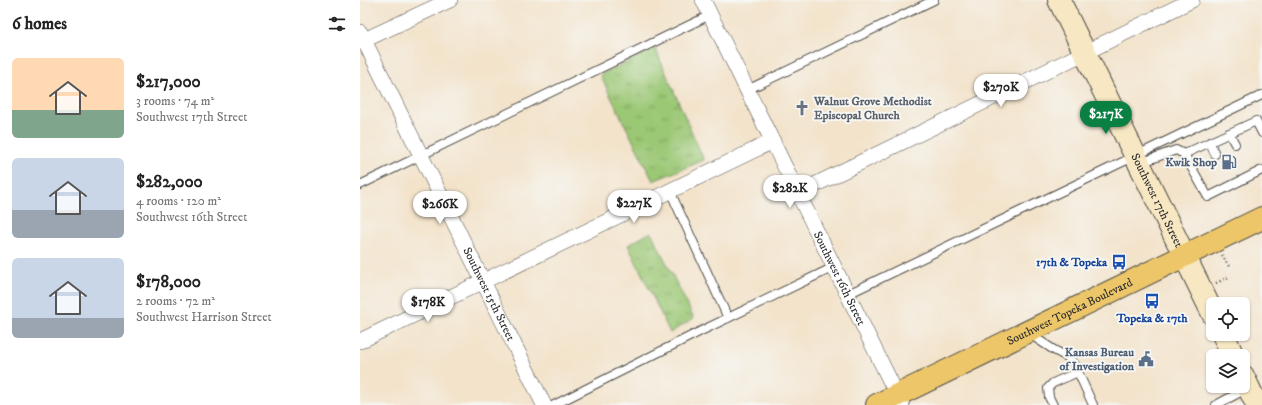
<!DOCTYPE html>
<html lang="en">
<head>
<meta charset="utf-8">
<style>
	body { margin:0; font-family:"IM FELL DW Pica",serif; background:#f6f6f6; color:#222; height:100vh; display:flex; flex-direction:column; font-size:15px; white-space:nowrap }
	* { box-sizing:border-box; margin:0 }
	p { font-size:13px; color:#767676 }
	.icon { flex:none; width:22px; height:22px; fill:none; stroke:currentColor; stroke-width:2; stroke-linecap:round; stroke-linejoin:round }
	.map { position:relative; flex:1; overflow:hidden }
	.sheet { display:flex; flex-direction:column; background:#fff; width:360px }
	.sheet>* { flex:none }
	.tools { position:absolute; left:846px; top:297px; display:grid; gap:8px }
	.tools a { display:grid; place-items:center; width:44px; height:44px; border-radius:6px; background:#fff; box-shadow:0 1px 3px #0004; font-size:20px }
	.price { position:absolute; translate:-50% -34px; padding:0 9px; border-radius:14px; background:#fff; color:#222; font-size:13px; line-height:26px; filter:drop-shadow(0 1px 2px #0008) }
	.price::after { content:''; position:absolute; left:50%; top:24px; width:12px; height:9px; margin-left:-6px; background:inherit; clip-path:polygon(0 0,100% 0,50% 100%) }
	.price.selected { background:#0b8043; color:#fff }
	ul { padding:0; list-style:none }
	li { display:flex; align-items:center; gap:12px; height:100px; padding:0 12px }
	li span { display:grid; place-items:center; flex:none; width:112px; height:80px; border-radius:6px; color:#555 }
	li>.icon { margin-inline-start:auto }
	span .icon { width:48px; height:48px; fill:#fffc; stroke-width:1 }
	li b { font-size:17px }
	h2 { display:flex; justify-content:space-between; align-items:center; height:48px; padding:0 12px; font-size:17px }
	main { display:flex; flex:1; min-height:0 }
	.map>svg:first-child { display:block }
</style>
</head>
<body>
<main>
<section class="sheet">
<h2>6 homes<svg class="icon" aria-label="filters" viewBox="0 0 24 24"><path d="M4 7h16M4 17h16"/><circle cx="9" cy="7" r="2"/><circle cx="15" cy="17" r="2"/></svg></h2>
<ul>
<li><span style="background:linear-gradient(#ffd9b3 65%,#7fa58c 0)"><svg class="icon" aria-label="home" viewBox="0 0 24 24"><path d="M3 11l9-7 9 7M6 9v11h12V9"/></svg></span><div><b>$217,000</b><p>3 rooms · 74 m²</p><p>Southwest 17th Street</p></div></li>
<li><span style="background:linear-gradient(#c9d6e8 65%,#9aa5b1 0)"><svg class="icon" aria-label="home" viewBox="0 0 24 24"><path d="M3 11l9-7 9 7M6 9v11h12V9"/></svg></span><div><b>$282,000</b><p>4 rooms · 120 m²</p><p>Southwest 16th Street</p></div></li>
<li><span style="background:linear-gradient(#c9d6e8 75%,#9aa5b1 0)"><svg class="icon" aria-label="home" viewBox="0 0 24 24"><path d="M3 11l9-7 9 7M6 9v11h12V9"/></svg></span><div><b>$178,000</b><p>2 rooms · 72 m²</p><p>Southwest Harrison Street</p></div></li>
</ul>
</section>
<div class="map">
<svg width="902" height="405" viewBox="0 0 902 405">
	<defs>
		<pattern id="grass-tufts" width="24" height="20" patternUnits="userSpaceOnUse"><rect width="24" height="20" fill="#9bc875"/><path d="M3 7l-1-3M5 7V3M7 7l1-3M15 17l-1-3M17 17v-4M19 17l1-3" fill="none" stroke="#7fa360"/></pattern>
	</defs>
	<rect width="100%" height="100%" fill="#f6f6f2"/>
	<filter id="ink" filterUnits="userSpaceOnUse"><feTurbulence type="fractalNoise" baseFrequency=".025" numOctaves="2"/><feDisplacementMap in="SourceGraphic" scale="8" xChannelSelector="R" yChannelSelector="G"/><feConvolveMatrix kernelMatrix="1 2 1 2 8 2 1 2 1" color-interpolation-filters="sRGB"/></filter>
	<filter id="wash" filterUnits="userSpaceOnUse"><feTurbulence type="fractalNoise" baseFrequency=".012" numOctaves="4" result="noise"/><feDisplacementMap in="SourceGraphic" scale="16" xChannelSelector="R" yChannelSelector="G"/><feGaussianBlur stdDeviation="0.9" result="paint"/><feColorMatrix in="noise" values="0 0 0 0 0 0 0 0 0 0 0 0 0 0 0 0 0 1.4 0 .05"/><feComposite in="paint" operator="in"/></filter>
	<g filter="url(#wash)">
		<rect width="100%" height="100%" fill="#f3e3cb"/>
		<g fill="url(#grass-tufts)" stroke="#637a50">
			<path d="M295 48 344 160 293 181 240 75Z"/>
			<path d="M291 232 334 318 310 333 268 245Z"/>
		</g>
	</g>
	<g filter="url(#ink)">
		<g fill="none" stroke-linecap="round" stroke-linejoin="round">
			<g stroke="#494743" stroke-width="10">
				<g id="service">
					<path d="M387 90 574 0"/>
					<path d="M869 133 875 144"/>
					<path d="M850 143 855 154"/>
					<path d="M824 154 896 121 902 133"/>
					<path d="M780 163 816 150 824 154 848 197 902 170"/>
					<path d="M0 185 350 15"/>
					<path d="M310 191 368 318"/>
					<path d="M488 294 902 95"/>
					<path d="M668 333 694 350 707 357 714 363 733 405"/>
					<path d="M194 405 343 330 474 267"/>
					<path d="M693 405 689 397 688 388 693 383 718 372"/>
					<path d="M856 405 888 388"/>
				</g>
			</g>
			<g stroke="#494743" stroke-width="16">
				<g id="minor">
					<path id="s1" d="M343 0 542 405"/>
					<path id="s2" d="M0 32 184 405"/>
					<path d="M0 42 90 0"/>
					<path d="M438 193 832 0"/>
					<path d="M0 341 413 141"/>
				</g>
			</g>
			<g stroke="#494743" stroke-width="24">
				<g id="secondary">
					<path id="s3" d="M699 0 853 314"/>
					<path d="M863 334 873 356"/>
					<path d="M883 376 897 405"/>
				</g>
			</g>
			<g stroke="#494743" stroke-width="24">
				<g id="primary">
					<path id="s4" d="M517 405 902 218"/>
				</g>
			</g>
			<g stroke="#494743" stroke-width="2.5" stroke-dasharray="1 3" stroke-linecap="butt">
				<path d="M862 255 870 268"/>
				<path d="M856 283 869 277"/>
			</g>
			<use href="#service" stroke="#fff" stroke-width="8"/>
			<use href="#minor" stroke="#fff" stroke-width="15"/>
			<use href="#secondary" stroke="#f7e8c3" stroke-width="22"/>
			<use href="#primary" stroke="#ecc669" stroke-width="22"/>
		</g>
	</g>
	<defs>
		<g id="church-bare" transform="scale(1.2)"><path d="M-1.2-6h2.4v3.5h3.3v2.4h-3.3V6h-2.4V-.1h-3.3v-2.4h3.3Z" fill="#6b7280" stroke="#f6f6f2" stroke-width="2.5" paint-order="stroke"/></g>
		<g id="fuel-bare" transform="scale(1.2)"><path d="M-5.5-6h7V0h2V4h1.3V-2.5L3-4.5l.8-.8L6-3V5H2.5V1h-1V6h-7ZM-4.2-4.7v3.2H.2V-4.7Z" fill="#5c6f8a" stroke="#f6f6f2" stroke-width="2.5" paint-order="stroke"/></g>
		<g id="bus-bare" transform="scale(1.2)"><path d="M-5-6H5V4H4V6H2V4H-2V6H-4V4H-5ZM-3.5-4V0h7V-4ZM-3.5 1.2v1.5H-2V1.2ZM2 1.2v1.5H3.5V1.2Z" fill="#1a4fb4" stroke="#f6f6f2" stroke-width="2.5" paint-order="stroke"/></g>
		<g id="civic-bare" transform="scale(1.2)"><path d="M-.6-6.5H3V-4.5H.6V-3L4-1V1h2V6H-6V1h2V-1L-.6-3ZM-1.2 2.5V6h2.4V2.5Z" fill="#5c6f8a" stroke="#f6f6f2" stroke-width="2.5" paint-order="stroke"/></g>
	</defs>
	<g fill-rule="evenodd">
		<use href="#church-bare" x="442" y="108"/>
		<use href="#fuel-bare" x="869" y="162"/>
		<use href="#bus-bare" x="759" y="262"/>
		<use href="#bus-bare" x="792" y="301"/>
		<use href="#civic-bare" x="786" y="359"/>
	</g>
	<g text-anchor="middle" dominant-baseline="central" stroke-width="4" stroke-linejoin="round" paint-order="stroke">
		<g font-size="12" font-weight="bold" fill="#5b616d" stroke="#f6f6f2" text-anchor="start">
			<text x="454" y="101">Walnut Grove Methodist<tspan x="454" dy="14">Episcopal Church</tspan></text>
		</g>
		<g font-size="12" font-weight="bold" fill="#4e5e75" stroke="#f6f6f2" text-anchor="end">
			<text x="857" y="162">Kwik Shop</text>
			<text x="774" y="352">Kansas Bureau<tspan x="774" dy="14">of Investigation</tspan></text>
		</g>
		<g font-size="12" fill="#2b2b2b" stroke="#f6f6f2">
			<text stroke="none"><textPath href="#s3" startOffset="223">Southwest 17th Street</textPath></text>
			<text stroke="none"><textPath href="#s1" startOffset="310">Southwest 16th Street</textPath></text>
			<text stroke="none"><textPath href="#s2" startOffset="292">Southwest 15th Street</textPath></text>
			<text stroke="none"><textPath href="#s4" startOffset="214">Southwest Topeka Boulevard</textPath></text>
		</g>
		<g font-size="12" font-weight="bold" fill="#164399" stroke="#f6f6f2" text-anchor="end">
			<text x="747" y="262">17th &amp; Topeka</text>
			<text x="792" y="318" text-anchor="middle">Topeka &amp; 17th</text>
		</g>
	</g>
</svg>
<div class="tools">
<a><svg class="icon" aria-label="locate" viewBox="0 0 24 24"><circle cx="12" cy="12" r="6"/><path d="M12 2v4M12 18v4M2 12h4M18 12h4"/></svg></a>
<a><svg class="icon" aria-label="layers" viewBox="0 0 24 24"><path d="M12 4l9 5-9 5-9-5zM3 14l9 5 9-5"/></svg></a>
</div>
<b class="price" style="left:641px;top:108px">$270K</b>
<b class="price selected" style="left:746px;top:135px">$217K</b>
<b class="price" style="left:430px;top:209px">$282K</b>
<b class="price" style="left:274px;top:224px">$227K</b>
<b class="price" style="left:80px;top:225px">$266K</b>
<b class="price" style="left:68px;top:323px">$178K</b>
</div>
</main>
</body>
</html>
